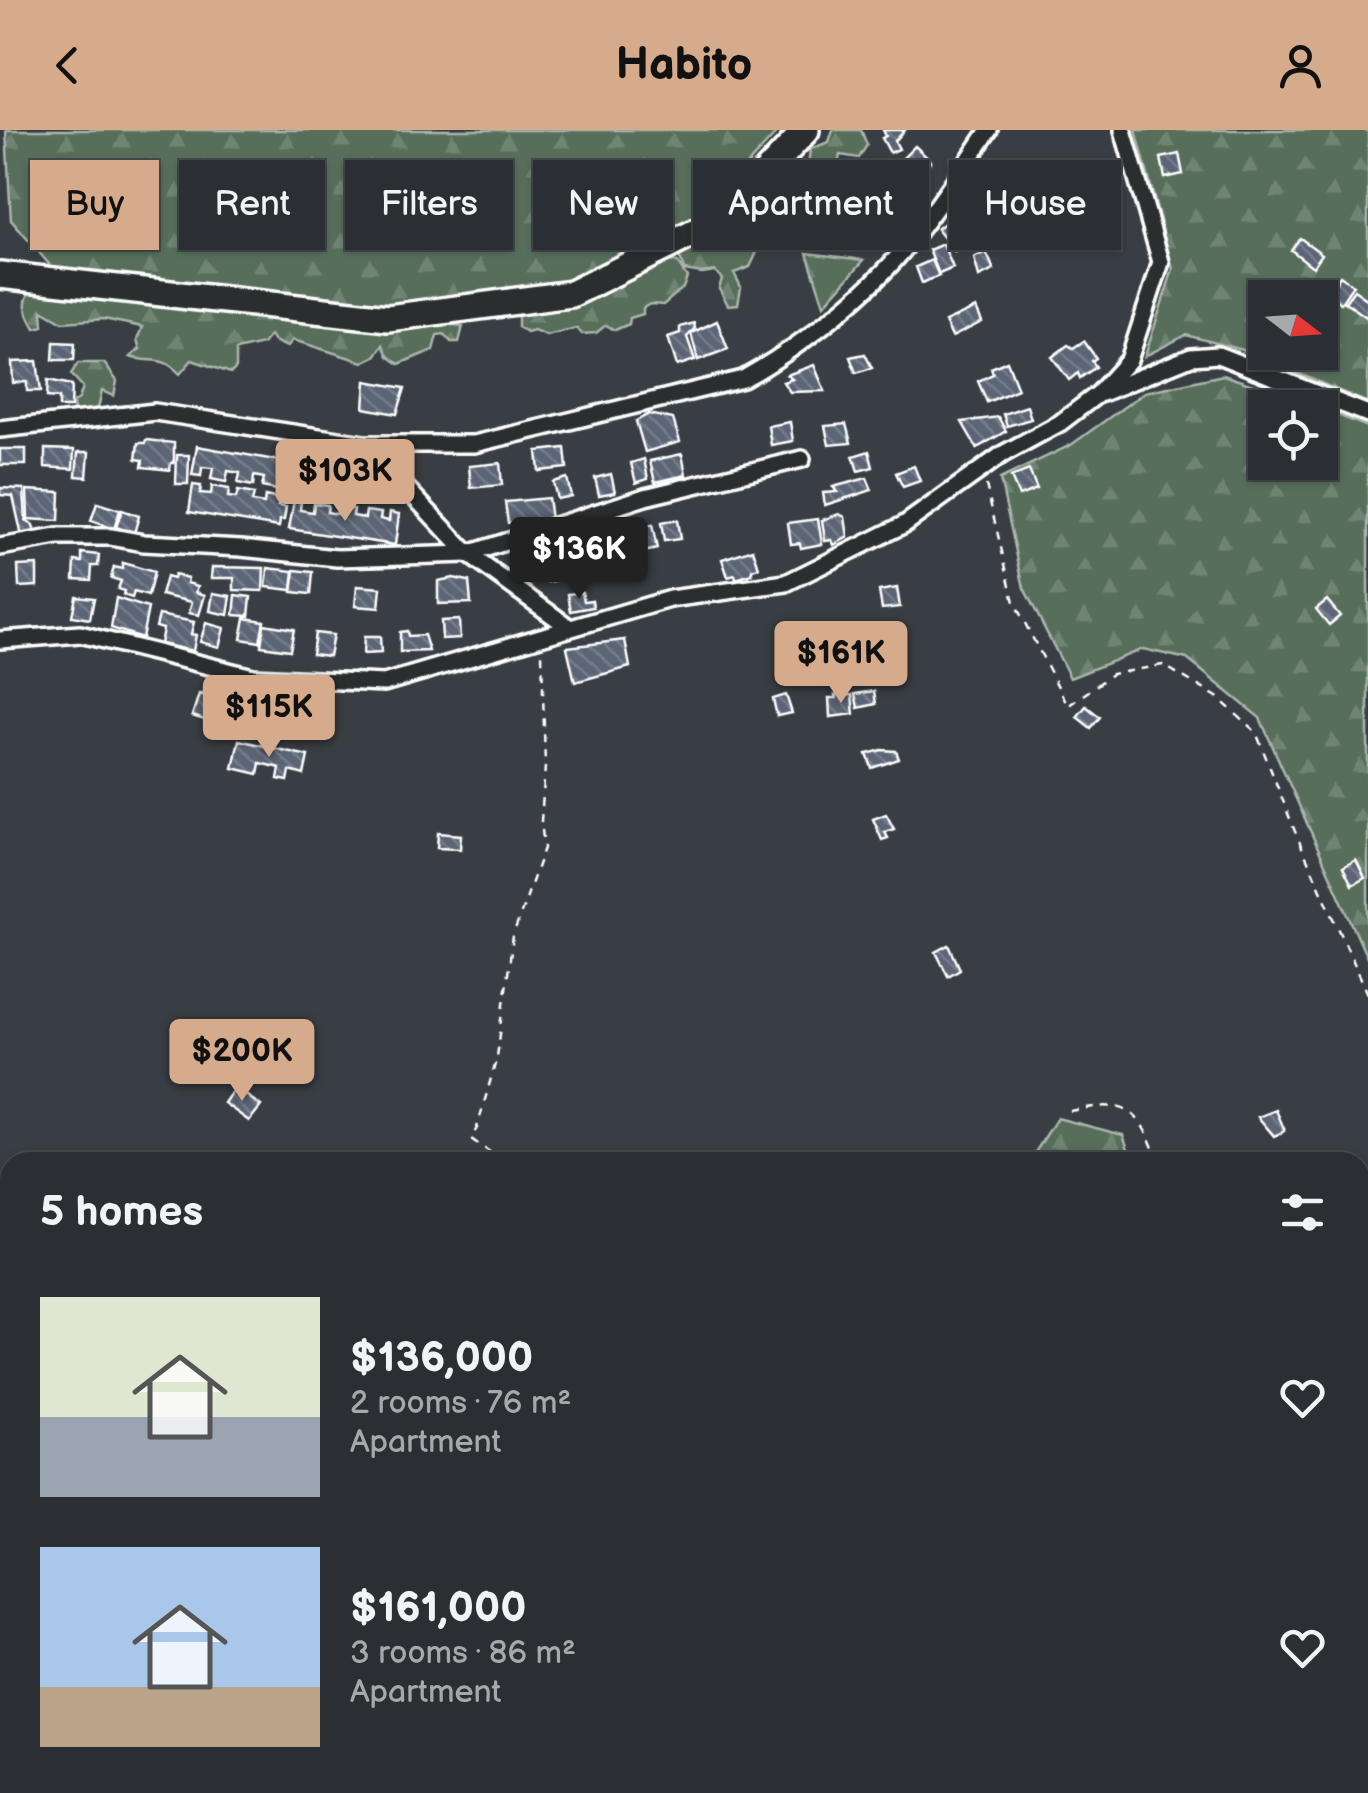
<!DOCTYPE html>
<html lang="en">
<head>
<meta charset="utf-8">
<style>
	body { margin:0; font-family:"Balsamiq Sans",sans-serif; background:#373a3f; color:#f1f3f6; height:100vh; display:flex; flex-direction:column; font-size:38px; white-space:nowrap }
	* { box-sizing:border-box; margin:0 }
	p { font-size:32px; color:#a6a8ac }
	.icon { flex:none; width:55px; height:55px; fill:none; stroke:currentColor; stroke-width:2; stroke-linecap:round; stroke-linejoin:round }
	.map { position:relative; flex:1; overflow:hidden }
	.sheet { position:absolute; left:0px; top:1022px; width:1370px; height:642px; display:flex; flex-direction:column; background:#2b2e33; border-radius:30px 30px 0 0; box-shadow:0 2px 8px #0004,0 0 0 2px #474a4e }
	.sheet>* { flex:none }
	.hud { position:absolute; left:30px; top:30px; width:1310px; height:90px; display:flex; gap:20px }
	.needle { width:65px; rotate:107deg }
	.controls { position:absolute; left:1248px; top:150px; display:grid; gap:20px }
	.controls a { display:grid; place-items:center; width:90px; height:90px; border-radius:0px; background:#2b2e33; box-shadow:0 2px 8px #0004,0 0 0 2px #474a4e; font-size:50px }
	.price { position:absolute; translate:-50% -85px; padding:0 22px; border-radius:10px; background:#d6ab8b; color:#111; font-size:32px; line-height:65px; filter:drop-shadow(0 2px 5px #0008) }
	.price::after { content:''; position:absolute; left:50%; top:60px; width:30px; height:22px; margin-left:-15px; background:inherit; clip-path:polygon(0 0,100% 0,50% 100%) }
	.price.on { background:#222; color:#fff }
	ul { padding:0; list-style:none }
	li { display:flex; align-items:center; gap:30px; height:250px; padding:0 40px }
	li span { display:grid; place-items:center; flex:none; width:280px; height:200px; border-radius:0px; color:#555 }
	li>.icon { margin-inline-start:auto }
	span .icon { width:120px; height:120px; fill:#fffc; stroke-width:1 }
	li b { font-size:42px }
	h2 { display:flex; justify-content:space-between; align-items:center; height:120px; padding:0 40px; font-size:42px }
	.tag { padding:0 35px; border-radius:0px; background:#2b2e33; box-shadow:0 2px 8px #0004,0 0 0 2px #474a4e; font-size:35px; line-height:90px }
	.tag.on { background:#d6ab8b; color:#111 }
	header { display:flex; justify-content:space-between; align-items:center; height:130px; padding:0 40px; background:#d6ab8b; color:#111; font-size:45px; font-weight:700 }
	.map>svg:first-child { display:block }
</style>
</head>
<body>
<header><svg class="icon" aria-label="back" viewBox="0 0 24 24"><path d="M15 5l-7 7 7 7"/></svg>Habito<svg class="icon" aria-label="person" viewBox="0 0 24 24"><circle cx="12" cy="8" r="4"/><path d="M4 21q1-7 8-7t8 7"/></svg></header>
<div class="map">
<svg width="1368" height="1663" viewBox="0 0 1368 1663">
	<defs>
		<pattern id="forest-firs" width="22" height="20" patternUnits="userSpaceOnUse" patternTransform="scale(2.5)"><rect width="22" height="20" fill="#576e5a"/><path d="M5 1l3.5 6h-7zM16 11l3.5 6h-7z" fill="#708473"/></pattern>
		<pattern id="building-back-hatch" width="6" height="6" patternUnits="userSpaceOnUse" patternTransform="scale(2.5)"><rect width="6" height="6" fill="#5b6576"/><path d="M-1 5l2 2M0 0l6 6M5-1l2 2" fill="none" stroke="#747c8b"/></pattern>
	</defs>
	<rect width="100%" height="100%" fill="#393e44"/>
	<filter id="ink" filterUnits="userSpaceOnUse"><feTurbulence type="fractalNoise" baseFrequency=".01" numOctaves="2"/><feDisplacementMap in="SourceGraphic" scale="20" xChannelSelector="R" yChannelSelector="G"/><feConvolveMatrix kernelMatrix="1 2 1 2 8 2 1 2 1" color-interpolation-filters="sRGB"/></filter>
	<g filter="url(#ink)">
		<g fill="url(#forest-firs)" stroke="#abb6ac" stroke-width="2.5" fill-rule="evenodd">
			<path d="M6 0H779L697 90 565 160 389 183 55 141 11 90Z"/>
			<path d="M833 0H861L867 15 859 28 840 25 837 40 826 49 820 45V59L802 75 785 71 784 85 772 92 761 91 753 79C754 49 787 49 808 37L810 19 829 12Z"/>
			<path d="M1136 0H1368V273L1243 220 1186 205 1145 226 1173 139ZM1265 168H1320V222H1265Z"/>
			<path d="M841 62C855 78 862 84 860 106L812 113 786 96 792 89 811 86 808 79H824L826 70Z"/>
			<path d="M723 106 749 112 758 120 750 137 734 143 741 157 738 174 728 175 719 158 722 149 715 141 702 143 684 140 679 125Z"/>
			<path d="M807 123 864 130 824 175Z"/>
			<path d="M662 130 677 132 687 147 683 158 663 175 650 174 643 178V184L630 188 629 194 615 200 606 195 596 203 582 204 577 198 546 205 534 200 527 202 518 197V186L574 166H599L601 160Z"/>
			<path d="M36 153 463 196 459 212H451L444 204 437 205 433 220 399 234 388 226 383 215 375 226 363 232 293 210 287 217 274 211 270 205 263 214 236 220V238L231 243 192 230 180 244C161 224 152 234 130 227L140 219 137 210 142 197 104 189 63 192 42 180 43 196 35 198C24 179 21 171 36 153Z"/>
			<path d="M78 233H104L117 251 114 266 102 261 98 279 73 283 74 272 79 269 83 257 71 244Z"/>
			<path d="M1223 245 1319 277 1265 278V332H1320V278L1368 297V830L1260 588 1187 529 1143 519 1070 548 1024 458 1000 349 1071 315 1145 262Z"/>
			<path d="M1057 988 1123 1005 1133 1032H1029Z"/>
			<path d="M311 1655H1101V1661L1108 1663H308Z"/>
		</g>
		<g fill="url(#building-back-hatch)" stroke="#fff" stroke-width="2.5">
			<path d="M883 0H905L895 11 899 19 890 23 882 8 886 6Z"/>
			<path d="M915 16 931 31 915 48 899 32Z"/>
			<path d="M1179 24 1183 44 1165 48 1161 28Z"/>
			<path d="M898 39 916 58 908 66 892 45Z"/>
			<path d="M887 49 901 71 873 91 859 69Z"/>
			<path d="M1082 51 1095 69 1083 77 1070 60Z"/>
			<path d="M972 59 978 66 985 64 998 77 974 102 957 84 962 80 958 75Z"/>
			<path d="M1047 59 1063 79 1049 91 1036 69Z"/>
			<path d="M951 88 969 111 955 122 937 99Z"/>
			<path d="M1300 108 1322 124 1313 137 1291 120Z"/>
			<path d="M943 114 953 138 939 144 929 120Z"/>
			<path d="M986 122 994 140 979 147 974 128Z"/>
			<path d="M932 130 939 146 922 153 916 137Z"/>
			<path d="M1340 146 1353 155 1341 173 1329 164Z"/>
			<path d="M1354 160 1368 170V188L1345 172Z"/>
			<path d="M976 178 982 192 952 207 945 192Z"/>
			<path d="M717 191 728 219 698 230 691 203Z"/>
			<path d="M694 193 695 198 687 207 695 230 677 236 668 207 680 203V197Z"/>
			<path d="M1084 211 1096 228 1092 231 1096 237 1080 248 1078 243 1069 250 1052 227 1068 215 1073 218Z"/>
			<path d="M54 212 75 213 74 230H53Z"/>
			<path d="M865 224 872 238 856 243 850 227Z"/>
			<path d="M37 231 41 261H27V252L13 253 12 232Z"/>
			<path d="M1007 231 1018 259 987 272 978 251 993 244 991 238Z"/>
			<path d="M814 235 825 261 790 262 783 252 792 249 787 245Z"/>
			<path d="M48 250 72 255 71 277H59V268L47 267Z"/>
			<path d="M366 251 405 258 397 284 364 278Z"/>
			<path d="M1027 276 1031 289 1007 296 1003 284Z"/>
			<path d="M649 284 673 289 680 312 645 322 636 291Z"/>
			<path d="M998 287 1006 301 977 318 962 292Z"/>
			<path d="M790 292 793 311 771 315 768 296Z"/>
			<path d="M846 294 851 313 829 315 825 296Z"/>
			<path d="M146 310 174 313V333H171L170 340 142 337 143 330 136 329 138 313H145Z"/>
			<path d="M197 316 286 332 285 339 292 340 290 350 280 348 277 360 262 357 264 348 254 346 253 356 238 353 240 343 228 341 226 352 211 349 213 338 202 337 201 346 192 345Z"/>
			<path d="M565 318 567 338 539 341 537 321Z"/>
			<rect x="0" y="319" width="26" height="16"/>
			<path d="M45 319 74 320 73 339 45 337Z"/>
			<path d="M869 321 873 337 858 341 853 326Z"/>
			<path d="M78 322H89L87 347 76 346Z"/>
			<path d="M682 324 686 345 655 352 650 331Z"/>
			<path d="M177 325H189L188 354H176Z"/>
			<path d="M644 329 648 349 636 353 631 333Z"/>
			<path d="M295 330 351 341 346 368 339 367 341 357 328 354 326 368 310 365 312 355 303 353 301 364 290 362Z"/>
			<path d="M500 333 502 355 471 358 469 336Z"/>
			<path d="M914 336 920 351 903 357 896 343Z"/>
			<path d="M1029 340 1037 359 1019 366 1011 347Z"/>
			<path d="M611 344 615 362 599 365 595 348Z"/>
			<path d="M567 348 571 366 557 369 553 352Z"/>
			<path d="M867 348 872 360 825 375 823 363 837 362 833 357Z"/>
			<path d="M193 355 201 356 200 363 211 364 212 356 229 359 228 367 236 368 238 361 254 364 252 372 264 374 265 366 280 369 278 376 286 377 284 390H280L279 397 189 382Z"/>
			<path d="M0 358 24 359 26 390 32 394 37 406 23 411 13 366 0 365Z"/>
			<path d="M27 360 60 362 59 391 28 389Z"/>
			<path d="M548 368 551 389 508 393 505 372Z"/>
			<path d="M294 370 301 371 300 380 313 382 314 373 328 375 327 382 338 384 339 376 354 379 353 386 365 388 366 381 381 383 380 389 389 391 390 382 399 384 395 415 289 399Z"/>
			<path d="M97 373 120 380 114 399 91 391Z"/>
			<path d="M122 380 139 386 134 403 116 397Z"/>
			<path d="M839 384 845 387 848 407 834 415 832 410 825 411 822 390Z"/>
			<path d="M818 389 822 414 801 418 800 413 791 414 788 393Z"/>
			<path d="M677 390 680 409 664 411 661 393Z"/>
			<path d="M652 395 657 419 617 428 612 405Z"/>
			<path d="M753 419 759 438 752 440V444L736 449 735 445 728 447 722 429Z"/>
			<path d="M82 423 99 425 98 436H92L91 450 74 449 75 431 82 432Z"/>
			<path d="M562 431 566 448 549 452 545 434Z"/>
			<path d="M123 433 154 442 148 466 134 462 132 468 123 465 124 461 118 459 121 451 111 448 114 437 122 439Z"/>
			<path d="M37 435V456L19 457 18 436Z"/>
			<path d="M212 437 264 438 263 461 234 460V448H211Z"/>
			<path d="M268 438 294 441 292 460 266 457Z"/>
			<path d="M295 440 313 442 311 464 292 462Z"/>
			<path d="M174 445 188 448 187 453 198 456 196 462 205 465 199 485 189 483 192 472 161 465 166 447 173 449Z"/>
			<path d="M453 448 469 451 471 473 438 474V451Z"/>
			<path d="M357 456 381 458 379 478 355 476Z"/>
			<path d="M897 458 900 477 882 479 879 461Z"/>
			<path d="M582 462 584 471 592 470 593 477 571 481 568 464Z"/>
			<path d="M213 463 231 466 228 485 210 481Z"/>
			<path d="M236 465 251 467 249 486 234 485Z"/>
			<path d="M76 466 94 468 90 489 72 486Z"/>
			<path d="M116 468 148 478 142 508 111 498Z"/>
			<path d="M1327 470 1340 486 1329 495 1316 479Z"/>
			<path d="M159 485 194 492 191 504 196 505 193 521 160 514 163 499 156 497Z"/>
			<path d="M245 488 264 491 260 512 241 509Z"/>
			<path d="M459 490 460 508 442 509 441 491Z"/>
			<path d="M206 493 224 498 219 517 200 512Z"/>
			<path d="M264 494 294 499 290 520 261 516Z"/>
			<path d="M407 501 408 506 424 505 429 521 400 522V502Z"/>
			<path d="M315 503 333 505 329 526 312 524Z"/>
			<path d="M364 507H380L381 523 363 524Z"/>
			<path d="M625 510 630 537 575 552 567 517Z"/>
			<path d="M205 559 214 562 212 568 221 571 223 565 231 567 223 596 192 586 199 564 203 565Z"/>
			<path d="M874 561 876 574 858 578 855 564Z"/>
			<path d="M786 565 792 583 777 586 773 569Z"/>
			<path d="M835 565H852L854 584 830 587 829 568H836Z"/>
			<path d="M1086 576 1100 587 1091 598 1077 587Z"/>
			<path d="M239 610 308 626 304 645 290 641 288 651 278 649 280 638 260 633 258 644 233 638Z"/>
			<path d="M882 620 896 621 899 629 872 638 867 624Z"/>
			<path d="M886 684 894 699 885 702 888 708 882 710 873 689Z"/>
			<path d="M438 703 461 705 460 719 437 718Z"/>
			<path d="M1356 730 1365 748 1352 755 1343 737Z"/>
			<path d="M949 815 960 839 948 846 936 822Z"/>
			<path d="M235 957 261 976 249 991 224 973Z"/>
			<path d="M1276 980 1285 1001 1274 1006 1258 987Z"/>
		</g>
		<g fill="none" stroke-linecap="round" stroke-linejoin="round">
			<g stroke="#fff" stroke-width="22">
				<g id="minor">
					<path d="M1102 263 1191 227 1218 225 1368 284"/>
					<path d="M0 299 155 282 365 314H474L743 249C796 220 872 161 909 113 938 77 963 38 989 0"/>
					<path d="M365 314 468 424 570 498"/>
					<path d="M0 417 57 407H111L144 413 241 418 337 428 468 424 645 367 802 329"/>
					<path d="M0 510 80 504 253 547 384 553 670 469 786 453 905 394 1003 324 1060 293 1098 264 1129 230 1161 132 1123 0"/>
				</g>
			</g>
			<g stroke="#fff" stroke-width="32">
				<path id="trunk" d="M0 145 388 188 571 164 704 98 762 47 806 0"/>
			</g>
			<g stroke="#fff" stroke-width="2.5" stroke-dasharray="8 8" stroke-linecap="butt">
				<path d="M986 355 1014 472 1068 576 1112 544 1163 535 1217 567 1256 602 1296 704 1368 864"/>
				<path d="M1070 981C1127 969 1140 978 1158 1032"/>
				<path d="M504 1032 471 1009 477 998 497 927 513 806 544 718 541 691 545 637 542 523"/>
				<path d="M1360 1350 1368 1346"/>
				<path d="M232 1663 234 1655"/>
			</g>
			<use href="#minor" stroke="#2a2d2e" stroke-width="15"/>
			<use href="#trunk" stroke="#2a2d2e" stroke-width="25"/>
		</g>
	</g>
</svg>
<div class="controls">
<a><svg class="needle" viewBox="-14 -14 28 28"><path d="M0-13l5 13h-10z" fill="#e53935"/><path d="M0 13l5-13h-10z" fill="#a6a8ac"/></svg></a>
<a><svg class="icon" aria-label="locate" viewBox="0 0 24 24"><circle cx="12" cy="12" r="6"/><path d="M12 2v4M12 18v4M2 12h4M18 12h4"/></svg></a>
</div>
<b class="price" style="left:345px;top:394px">$103K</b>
<b class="price on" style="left:579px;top:472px">$136K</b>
<b class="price" style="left:841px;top:576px">$161K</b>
<b class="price" style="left:269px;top:630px">$115K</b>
<b class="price" style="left:242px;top:974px">$200K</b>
<div class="hud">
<a class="tag on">Buy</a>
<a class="tag">Rent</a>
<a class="tag">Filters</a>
<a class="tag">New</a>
<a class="tag">Apartment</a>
<a class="tag">House</a>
</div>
<section class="sheet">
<h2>5 homes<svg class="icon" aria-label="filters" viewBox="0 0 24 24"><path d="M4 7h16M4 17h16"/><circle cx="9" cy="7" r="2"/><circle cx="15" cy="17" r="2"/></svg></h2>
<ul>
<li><span style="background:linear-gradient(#dfe7d0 60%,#9aa5b1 0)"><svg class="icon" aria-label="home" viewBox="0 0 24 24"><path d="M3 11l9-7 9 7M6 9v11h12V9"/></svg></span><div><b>$136,000</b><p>2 rooms · 76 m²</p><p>Apartment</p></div><svg class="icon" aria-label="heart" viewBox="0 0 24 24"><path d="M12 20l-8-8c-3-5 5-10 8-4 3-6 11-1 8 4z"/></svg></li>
<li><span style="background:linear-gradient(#a9c7e8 70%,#b9a48a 0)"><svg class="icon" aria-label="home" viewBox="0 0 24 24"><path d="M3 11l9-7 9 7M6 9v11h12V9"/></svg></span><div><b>$161,000</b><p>3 rooms · 86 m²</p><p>Apartment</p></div><svg class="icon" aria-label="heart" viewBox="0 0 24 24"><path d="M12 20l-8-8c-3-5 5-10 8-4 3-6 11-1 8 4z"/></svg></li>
</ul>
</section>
</div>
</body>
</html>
